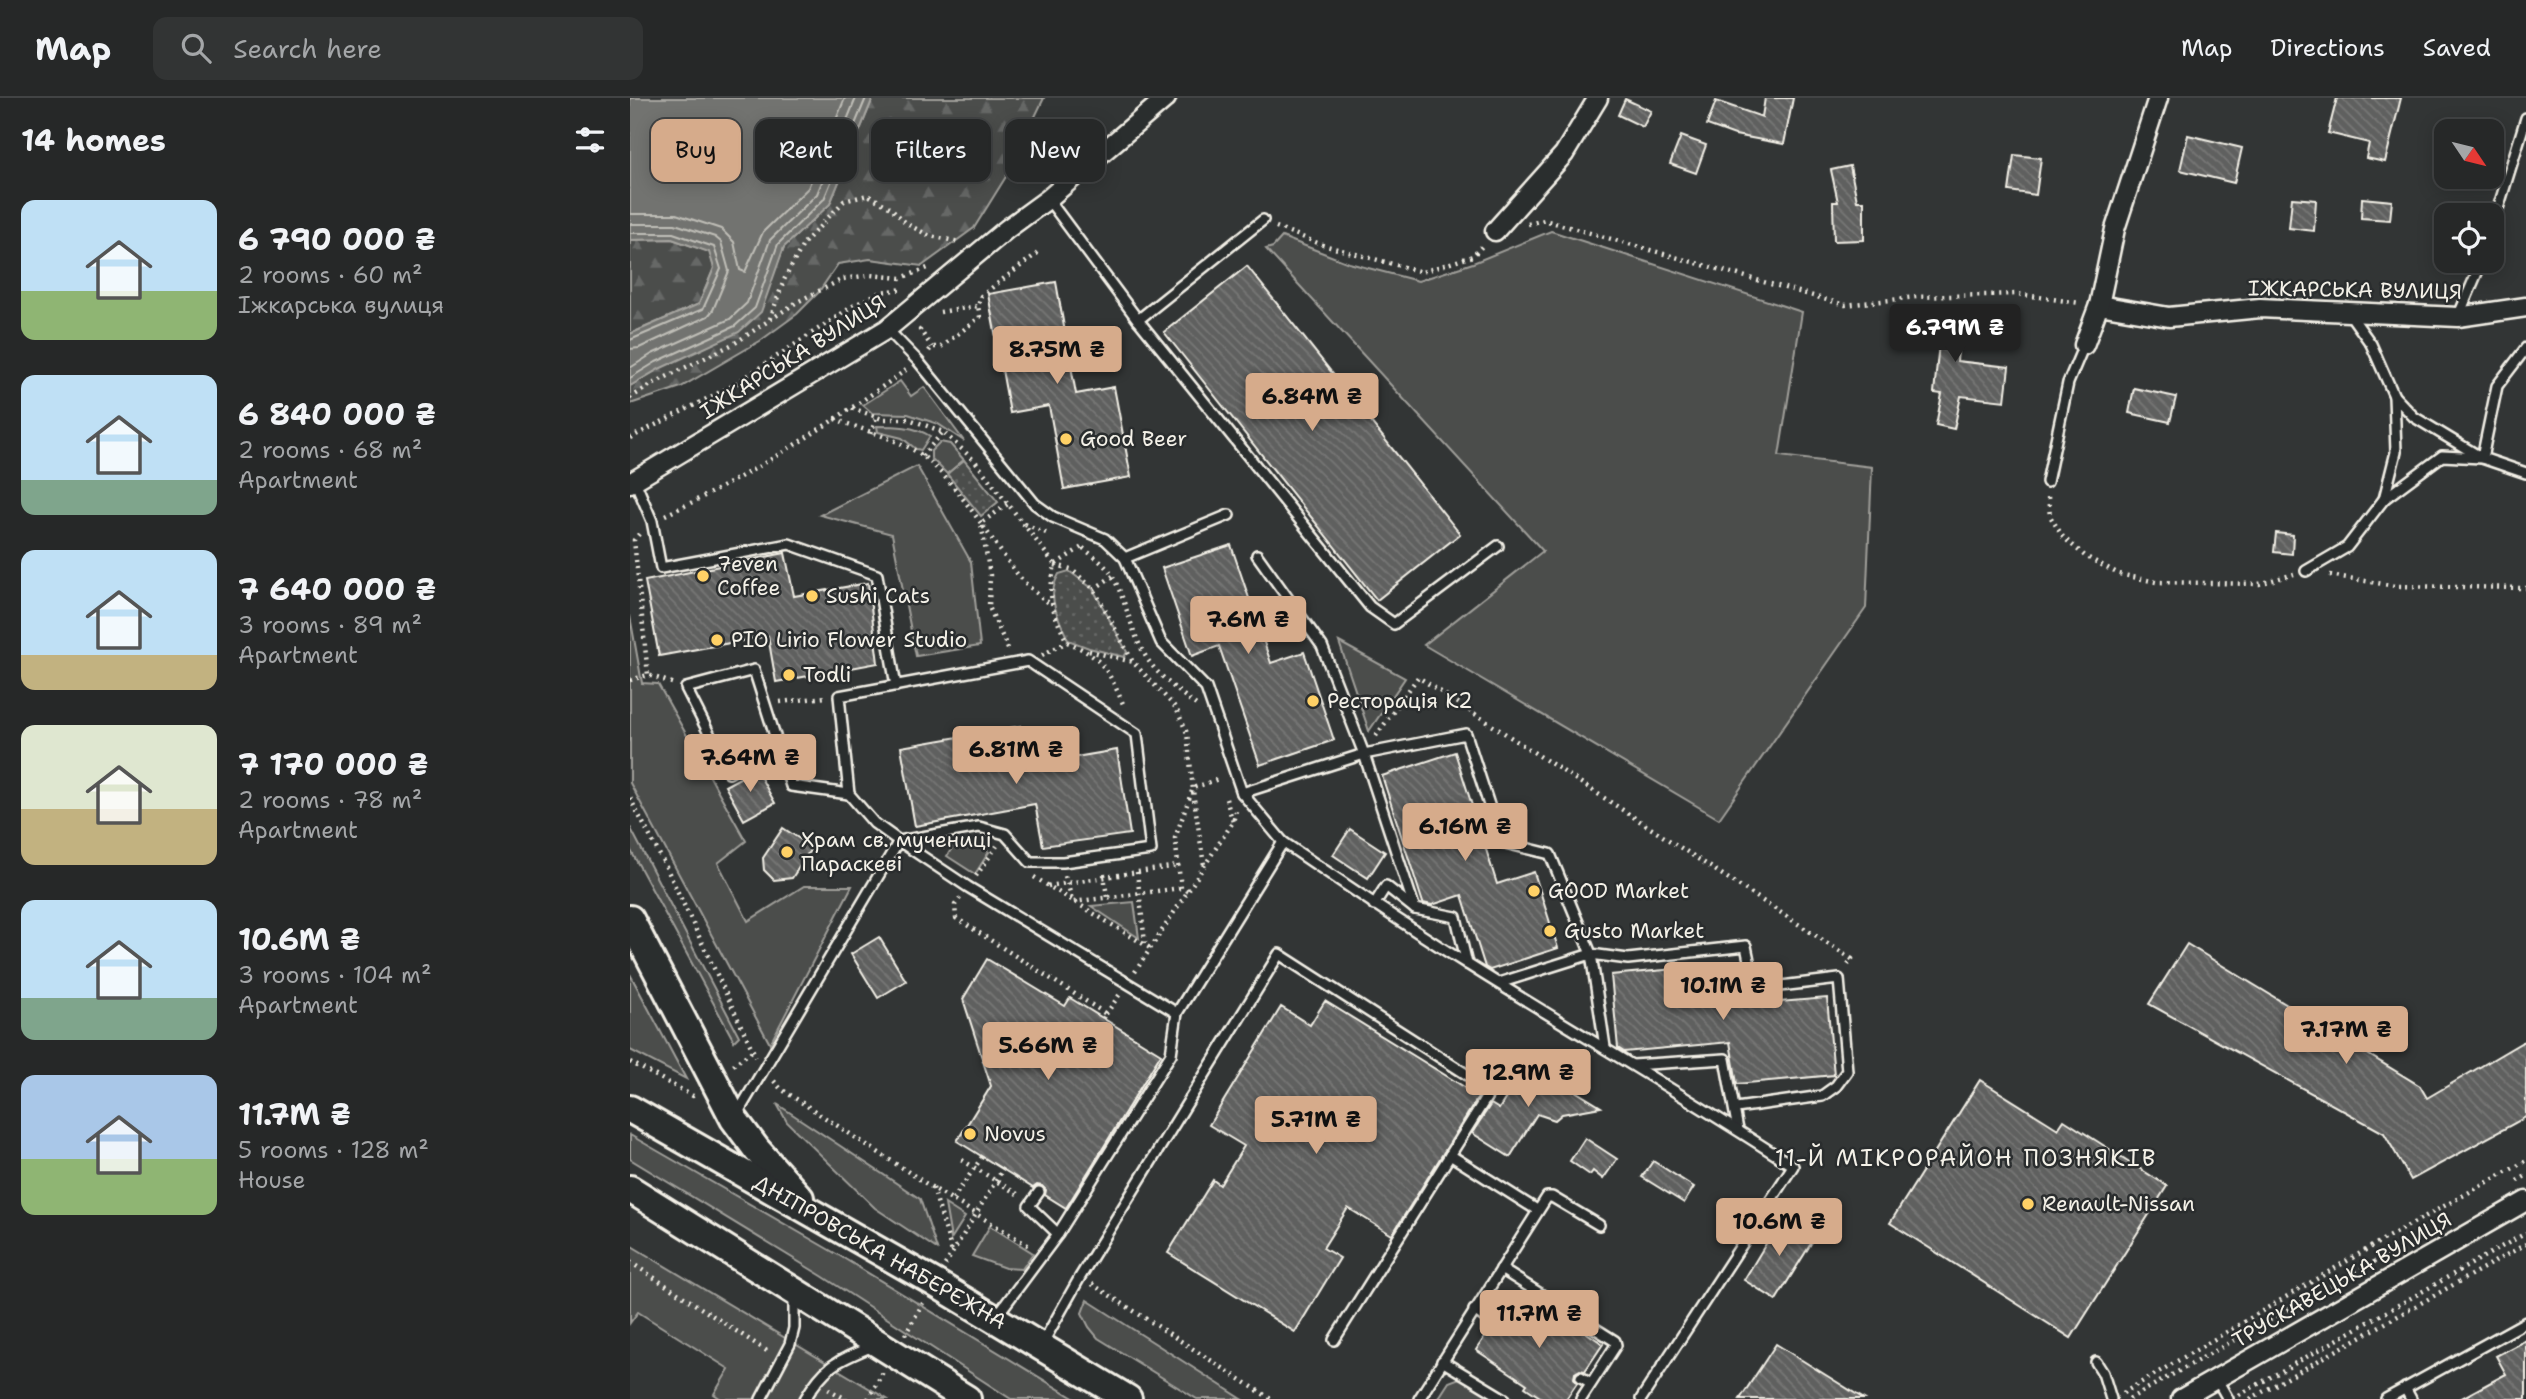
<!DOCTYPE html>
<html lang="en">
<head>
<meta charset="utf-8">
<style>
	body { margin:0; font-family:"Shantell Sans",sans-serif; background:#323434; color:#f1f3f6; height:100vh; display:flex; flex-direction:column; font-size:26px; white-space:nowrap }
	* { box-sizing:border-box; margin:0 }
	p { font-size:23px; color:#a4a6a8 }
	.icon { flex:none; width:38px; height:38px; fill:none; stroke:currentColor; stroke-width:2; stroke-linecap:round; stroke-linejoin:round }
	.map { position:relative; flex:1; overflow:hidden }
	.sheet { display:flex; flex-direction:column; background:#262828; width:630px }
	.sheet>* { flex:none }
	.hud { position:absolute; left:21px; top:21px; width:665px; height:63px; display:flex; gap:14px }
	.needle { width:46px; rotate:125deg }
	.controls { position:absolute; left:1804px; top:21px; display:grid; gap:14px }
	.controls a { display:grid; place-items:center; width:70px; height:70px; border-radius:14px; background:#262828; box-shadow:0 4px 18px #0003,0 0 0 2px #424445; font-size:35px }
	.price { position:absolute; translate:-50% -60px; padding:0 16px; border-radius:7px; background:#d6ab8b; color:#111; font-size:23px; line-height:46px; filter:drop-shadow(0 2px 4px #0008) }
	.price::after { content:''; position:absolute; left:50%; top:42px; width:21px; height:16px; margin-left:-10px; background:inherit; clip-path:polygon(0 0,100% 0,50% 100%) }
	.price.selected { background:#222; color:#fff }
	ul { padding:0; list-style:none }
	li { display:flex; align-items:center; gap:21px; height:175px; padding:0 21px }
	li span { display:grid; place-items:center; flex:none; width:196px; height:140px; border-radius:14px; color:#555 }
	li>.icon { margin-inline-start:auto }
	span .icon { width:84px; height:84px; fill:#fffc; stroke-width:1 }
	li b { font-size:30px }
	h2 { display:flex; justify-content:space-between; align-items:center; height:84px; padding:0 21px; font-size:30px }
	.chip { padding:0 24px; border-radius:14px; background:#262828; box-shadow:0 4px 18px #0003,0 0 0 2px #424445; font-size:24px; line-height:63px }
	.chip.selected { background:#d6ab8b; color:#111 }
	header { display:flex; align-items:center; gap:42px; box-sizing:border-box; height:98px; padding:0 35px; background:#262828; border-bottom:2px solid #424445 }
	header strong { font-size:33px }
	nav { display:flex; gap:38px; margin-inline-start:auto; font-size:24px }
	.search { width:490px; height:63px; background:#323434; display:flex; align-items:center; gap:18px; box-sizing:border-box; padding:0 24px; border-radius:14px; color:#a4a6a8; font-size:26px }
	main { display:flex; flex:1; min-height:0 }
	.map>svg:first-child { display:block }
</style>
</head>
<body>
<header>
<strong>Map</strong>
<div class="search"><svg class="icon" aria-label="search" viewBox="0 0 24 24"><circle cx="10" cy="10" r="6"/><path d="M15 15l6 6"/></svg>Search here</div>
<nav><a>Map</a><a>Directions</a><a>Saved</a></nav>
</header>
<main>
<section class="sheet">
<h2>14 homes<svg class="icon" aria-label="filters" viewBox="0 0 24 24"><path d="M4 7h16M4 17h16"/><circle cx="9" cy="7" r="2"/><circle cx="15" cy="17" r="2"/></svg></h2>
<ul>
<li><span style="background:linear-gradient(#bfe0f5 65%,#8fb573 0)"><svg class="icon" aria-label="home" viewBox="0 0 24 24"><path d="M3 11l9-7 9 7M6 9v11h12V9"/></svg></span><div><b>6 790 000 ₴</b><p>2 rooms · 60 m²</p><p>Іжкарська вулиця</p></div></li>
<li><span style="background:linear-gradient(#bfe0f5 75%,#7fa58c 0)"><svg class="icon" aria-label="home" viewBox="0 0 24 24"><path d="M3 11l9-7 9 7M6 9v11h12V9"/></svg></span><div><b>6 840 000 ₴</b><p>2 rooms · 68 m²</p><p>Apartment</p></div></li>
<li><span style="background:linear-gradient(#bfe0f5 75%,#c2b280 0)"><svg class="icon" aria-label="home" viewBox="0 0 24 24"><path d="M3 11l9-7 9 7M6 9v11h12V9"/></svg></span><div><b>7 640 000 ₴</b><p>3 rooms · 89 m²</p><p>Apartment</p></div></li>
<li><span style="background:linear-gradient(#dfe7d0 60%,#c2b280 0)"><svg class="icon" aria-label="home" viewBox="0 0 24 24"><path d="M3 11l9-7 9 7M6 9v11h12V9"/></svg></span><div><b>7 170 000 ₴</b><p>2 rooms · 78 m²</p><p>Apartment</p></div></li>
<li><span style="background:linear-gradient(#bfe0f5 70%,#7fa58c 0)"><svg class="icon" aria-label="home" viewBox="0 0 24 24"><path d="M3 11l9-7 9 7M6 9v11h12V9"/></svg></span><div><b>10.6M ₴</b><p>3 rooms · 104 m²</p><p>Apartment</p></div></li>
<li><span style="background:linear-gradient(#a9c7e8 60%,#8fb573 0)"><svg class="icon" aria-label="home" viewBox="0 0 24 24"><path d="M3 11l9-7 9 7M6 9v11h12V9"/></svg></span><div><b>11.7M ₴</b><p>5 rooms · 128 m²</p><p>House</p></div></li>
</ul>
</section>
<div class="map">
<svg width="1896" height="1301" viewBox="0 0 1896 1301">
	<defs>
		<pattern id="forest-firs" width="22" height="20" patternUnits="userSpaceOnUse" patternTransform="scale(1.75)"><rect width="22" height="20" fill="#4b4d4c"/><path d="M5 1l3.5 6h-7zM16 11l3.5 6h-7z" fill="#666766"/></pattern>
		<pattern id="park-dots" width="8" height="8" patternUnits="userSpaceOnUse" patternTransform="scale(1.75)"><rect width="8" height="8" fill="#4b4d4c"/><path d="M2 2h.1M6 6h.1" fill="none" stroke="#666766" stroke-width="1.8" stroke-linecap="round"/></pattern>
		<pattern id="building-back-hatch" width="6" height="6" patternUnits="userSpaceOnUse" patternTransform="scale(1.75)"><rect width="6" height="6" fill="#5f605f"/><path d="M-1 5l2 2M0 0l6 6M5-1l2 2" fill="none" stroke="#777776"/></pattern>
	</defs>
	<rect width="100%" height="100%" fill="#323535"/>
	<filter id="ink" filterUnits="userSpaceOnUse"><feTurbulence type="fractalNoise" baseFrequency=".0143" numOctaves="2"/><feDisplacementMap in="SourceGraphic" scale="14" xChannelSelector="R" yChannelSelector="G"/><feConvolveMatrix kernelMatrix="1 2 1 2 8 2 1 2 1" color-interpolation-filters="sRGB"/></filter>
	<g filter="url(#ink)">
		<g fill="#4b4d4c" stroke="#a09f9a" stroke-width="2">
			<path d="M921 133 1172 214 1149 358 1242 369 1236 510 1089 721 794 547 913 453 636 151 643 149 652 139 719 165 788 183 843 165Z"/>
			<path d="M270 283 281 298 294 289 334 343 308 326 278 316 242 315 233 307Z"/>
			<path d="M247 328C266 328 284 328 300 338L291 352 286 351 272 340 248 334Z"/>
			<path d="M310 344 320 346 334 362 317 376 301 360V353Z"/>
			<path d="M287 368 341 464 350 548 286 558 262 436 190 417Z"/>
			<path d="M0 518 12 585 28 586 116 743 88 765 118 823 174 788H222L140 946 0 685Z"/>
			<path d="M709 544 775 580 739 633Z"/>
			<path d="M0 729 109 938 104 943 0 751Z"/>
			<path d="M344 745 359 754 345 776 317 758 324 747Z"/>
			<path d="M504 804 509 840 461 808Z"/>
			<path d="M0 876 56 981 0 952Z"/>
			<path d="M147 1006 290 1101 307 1151 245 1110 157 1024Z"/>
			<path d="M0 1037 210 1158 445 1301H381L192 1178 0 1061Z"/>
			<path d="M315 1106 335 1119 321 1141Z"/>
			<path d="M360 1128 403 1155 392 1171 375 1170 342 1158Z"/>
			<path d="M0 1147 257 1301H91L84 1296 99 1271 8 1214 0 1225Z"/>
			<path d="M457 1202 612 1301H567L468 1240 459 1229 452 1215Z"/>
			<path d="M832 1279 867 1301H808L819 1284Z"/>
		</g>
		<g fill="url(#forest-firs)" stroke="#a09f9a" stroke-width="2">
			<path d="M243 0H414L377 77 344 130 292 168 240 161 208 166 188 195 167 216 130 243 51 289 0 306V288L29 271 143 177 154 149 200 106Z"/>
			<path d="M42 141 80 154 84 170 69 206 0 236V142Z"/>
		</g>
		<g fill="url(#park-dots)" stroke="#a09f9a" stroke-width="2">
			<path d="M334 362 368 404 351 418 317 376Z"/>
			<path d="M439 473 463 491 497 554 494 559 459 550 438 542C429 520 415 499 429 476Z"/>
		</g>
		<path fill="#727370" stroke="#a6a5a0" stroke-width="2" d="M0 0H243L200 106 154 149 131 214 109 234 29 271 0 288V236L69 206 84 170 79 154 42 141 0 142Z"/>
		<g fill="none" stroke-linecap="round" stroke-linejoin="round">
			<g stroke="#c0bfb8" stroke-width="2">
				<path d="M0 116H46L91 131 104 144 110 172 115 174 133 134 178 90 215 0"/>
				<path d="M0 126H45L85 139 91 144 99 173 83 212 78 218 9 250 0 251"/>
				<path d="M0 135H43L84 149 91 171 73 211 0 242"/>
				<path d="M0 270 22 256 100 221 117 205 140 142 187 96 226 0"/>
				<path d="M0 280 26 264 105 228 125 210 148 146 194 101 236 0"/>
			</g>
		</g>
		<g fill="url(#building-back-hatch)" stroke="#f4f1e8" stroke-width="2">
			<path d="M1135 0H1163L1154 46 1105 37 1077 27 1086 3 1132 19Z"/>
			<path d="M1707 0H1771L1755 64 1736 60 1739 45 1698 35Z"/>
			<path d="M995 1 1021 13 1013 29 988 17Z"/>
			<path d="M1558 37 1612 50 1604 85 1550 72Z"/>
			<path d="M1051 38 1076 47 1066 75 1040 66Z"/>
			<path d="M1384 57 1411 60 1406 97 1379 93Z"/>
			<path d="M1220 68 1227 103H1234V142L1204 143 1203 104H1208L1201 72Z"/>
			<path d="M1662 100 1686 102 1684 133 1659 130Z"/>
			<path d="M1732 100 1762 103 1760 122 1731 120Z"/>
			<path d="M617 168 830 436 747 502 534 234Z"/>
			<path d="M426 184 446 296 484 289 501 379 434 391 419 308 380 315 358 196Z"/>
			<path d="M1280 210 1313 216 1314 210 1332 212 1327 263 1379 269 1375 303 1331 298 1324 331 1306 327 1312 296 1304 295 1309 245 1275 239Z"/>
			<path d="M1504 290 1546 299 1540 324 1499 315Z"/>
			<path d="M1646 435 1663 437 1662 456 1644 454Z"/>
			<path d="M601 447 641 565 674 554 704 642 630 667 589 548 562 558 532 470Z"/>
			<path d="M155 455 164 498 238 485 248 565 146 584 138 538 29 558 15 483Z"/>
			<path d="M391 628 399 667 487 652 500 736 413 748 405 706 285 728 271 649Z"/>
			<path d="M825 654 867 786 904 774 928 850 860 872 855 869 832 797 802 807 793 805 752 678Z"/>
			<path d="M126 671 145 705 114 722 95 688Z"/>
			<path d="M153 730 182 749 162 780 144 782 134 772 133 760Z"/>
			<path d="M720 731 755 754 738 780 703 757Z"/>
			<path d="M249 839 276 883 248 900 221 856Z"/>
			<path d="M1557 846 1790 988 1797 1000 1896 942V1019L1781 1082 1754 1035 1519 906Z"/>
			<path d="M357 861 435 908 440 900 531 956 436 1110 415 1097 416 1092 412 1088 407 1087 403 1090 327 1043 361 988 333 901Z"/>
			<path d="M1110 865 1114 907 1197 900 1204 977 1107 986 1100 944 994 954 988 950 981 877Z"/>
			<path d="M695 903 849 998 762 1137 718 1110 693 1150 710 1160 665 1234 538 1155 583 1082 590 1087 614 1048 579 1027 651 909 680 927Z"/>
			<path d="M898 964 971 1009 932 1016 925 1022 907 1016 880 1059 842 1035 861 1006 869 1011Z"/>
			<path d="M1350 982 1428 1031 1434 1022 1537 1088 1441 1240 1260 1125Z"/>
			<path d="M955 1040 987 1061 973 1081 963 1073 960 1077 940 1063Z"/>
			<path d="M1023 1063 1064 1089 1054 1105 1012 1079Z"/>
			<path d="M1152 1119 1185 1139 1146 1202 1114 1182Z"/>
			<path d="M882 1197 933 1231 939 1223 973 1246 955 1273 950 1272 945 1275 944 1280 947 1285 936 1301H913L895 1289 897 1286 846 1252 860 1231 865 1232 869 1228 867 1219Z"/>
			<path d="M1896 1242V1301H1830L1876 1276 1866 1258Z"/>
			<path d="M1146 1246 1234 1301H1110Z"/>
		</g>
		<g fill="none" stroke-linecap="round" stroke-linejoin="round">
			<g stroke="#f4f1e8" stroke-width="14">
				<g id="lane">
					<path d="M418 101 508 222 633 122"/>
					<path d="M1862 130 1896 20"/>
					<path d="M1719 215 1741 246 1764 298 1784 319 1852 360 1896 375"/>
					<path d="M1828 219 1852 163"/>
					<path d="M508 222 740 509 764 526 868 448"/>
					<path d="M257 231 288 263 405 406 423 419 475 441 495 460 531 544 576 590 612 695"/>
					<path d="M5 383 22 423 31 470 159 446 247 477 266 588"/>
					<path d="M1417 384 1438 285 1454 247"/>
					<path d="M1754 401 1812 358 1852 360 1867 288 1896 250"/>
					<path d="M627 457 692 548 734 656 612 695 653 744"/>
					<path d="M495 460 599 417"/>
					<path d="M1676 473 1717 449 1754 401 1766 354 1764 298"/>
					<path d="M398 563 507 636 521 752 433 764H400L375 736 349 729 269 743 244 725 219 696 209 598Z"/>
					<path d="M149 647 99 675 56 590 124 572 161 688 219 696"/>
					<path d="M744 807 756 788 785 811 826 819 837 866"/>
					<path d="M785 811 734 656 836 636 871 744 920 756 961 856 998 861 1116 848 1125 891 1209 881 1217 973 1206 988 1192 998 1106 1010"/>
					<path d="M869 885 961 856 975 949"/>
					<path d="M1003 967 1095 961 1108 1032"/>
					<path d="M106 1018 269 743 338 789 547 915 653 744C713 785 773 826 834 864 943 933 1055 997 1163 1068L1011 1301"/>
					<path d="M820 1057 907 1112"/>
					<path d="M409 1094 399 1108 428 1136"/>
					<path d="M871 1171 985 1243 986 1247 951 1301"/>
					<path d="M844 1212 863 1225"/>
					<path d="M366 1219 428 1136 541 956 547 915"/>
					<path d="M411 1248 450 1179 649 856 861 992 704 1242"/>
					<path d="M812 1263 875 1301"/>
					<path d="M1466 1264 1473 1275 1481 1301"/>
					<path d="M951 1279 961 1285"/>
					<path d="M1586 1280 1598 1301"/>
					<path d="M1775 1290 1781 1301"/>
					<path d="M131 1301 160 1246 164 1230V1197"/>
					<path d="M175 1301C195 1267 207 1263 243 1248"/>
					<path d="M789 1301 917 1099H922L969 1127"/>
					<path d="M1756 1301 1896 1224"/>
				</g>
			</g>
			<g stroke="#f4f1e8" stroke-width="23">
				<g id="street">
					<path d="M865 133 934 56 968 0"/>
					<path d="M1469 207 1539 219 1630 210 1828 219 1896 209"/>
					<path d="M1454 247 1469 207 1485 131 1528 0"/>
					<path d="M0 385 257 231 377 131 418 101 536 0"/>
					<path d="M1551 1301 1896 1103"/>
				</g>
			</g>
			<g stroke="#f4f1e8" stroke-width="32">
				<g id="secondary">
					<path d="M0 821 104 1021 127 1052 170 1100"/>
					<path d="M0 1011 305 1185 498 1301"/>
					<path d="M0 1091 337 1301"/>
				</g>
			</g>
			<g stroke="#f4f1e8" stroke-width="4.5" stroke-dasharray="2 5" stroke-linecap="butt">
				<path d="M898 126 914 122 1215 207 1287 199 1387 196 1450 205"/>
				<path d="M646 129 693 147 792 174 843 158 854 146"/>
				<path d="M310 214 348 208"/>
				<path d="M140 221 154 182 174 145 214 103 238 97 261 110 277 126 300 138 330 144"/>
				<path d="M291 231 290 232 302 249"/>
				<path d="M299 253 302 249H311L350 219 348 208 351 198 409 154"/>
				<path d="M0 300 24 285 105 245 167 204 213 181 240 177 271 180 298 170"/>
				<path d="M222 310 252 321H279L313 334 345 363 425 467C417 502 422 512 437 544 473 559 479 574 494 608"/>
				<path d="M205 321C232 332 266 340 290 356 325 381 361 442 388 477 397 488 409 497 420 506"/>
				<path d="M241 336 246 319"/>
				<path d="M0 340 102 288 223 208 250 194 274 191"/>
				<path d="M292 358 313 334"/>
				<path d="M1418 399 1420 418 1433 439 1455 458 1489 476 1526 484 1629 486 1664 476"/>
				<path d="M35 417C121 378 200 326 276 272"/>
				<path d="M395 426 416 435"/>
				<path d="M9 436 4 442 18 577"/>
				<path d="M453 450C463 458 474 465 481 476 496 499 501 537 518 562 530 579 549 594 566 607"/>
				<path d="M426 466 452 449"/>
				<path d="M425 467 441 471 464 491 503 564 546 610 557 635 564 701 574 767"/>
				<path d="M1700 477 1765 488 1896 490"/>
				<path d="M464 491 483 478"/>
				<path d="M378 551 359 509 360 477 351 425 378 406"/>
				<path d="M459 553 503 564"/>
				<path d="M412 557 437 544"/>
				<path d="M0 582 18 577 42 585"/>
				<path d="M150 604 197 599"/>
				<path d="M746 638 788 579 1222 861 1216 870"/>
				<path d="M0 700 37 771 126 959"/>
				<path d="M596 701 603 724"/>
				<path d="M507 774 515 845"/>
				<path d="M474 776 477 800"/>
				<path d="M346 778 367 748"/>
				<path d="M435 778 443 804 551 790"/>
				<path d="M404 779 520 850"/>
				<path d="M418 788 547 768"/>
				<path d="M557 793 551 790 545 740 563 690 591 680"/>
				<path d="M330 800 325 807 326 820 476 916 473 921"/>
				<path d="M505 874 603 724 606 713"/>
				<path d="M476 916 490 896"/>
				<path d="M0 964 63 998 66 996"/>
				<path d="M103 967 122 953"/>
				<path d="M144 983 151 991 303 1090 401 1149"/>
				<path d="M332 1062 389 1097"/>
				<path d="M1887 1083 1896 1078"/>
				<path d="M303 1090 322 1154"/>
				<path d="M323 1101 352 1059"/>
				<path d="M0 1164 140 1255"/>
				<path d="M315 1167 373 1071"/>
				<path d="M462 1186 641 1301"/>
				<path d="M275 1237 293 1205"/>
				<path d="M198 1291 216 1301"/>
				<path d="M1493 1295 1756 1140 1896 1063"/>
				<path d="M1609 1297 1896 1135"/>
				<path d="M238 1301 253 1274"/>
				<path d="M1499 1301 1776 1146"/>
				<path d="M1620 1301 1896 1146"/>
			</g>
			<use href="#lane" stroke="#2a2d2e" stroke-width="9"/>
			<use href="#street" stroke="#2a2d2e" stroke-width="18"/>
			<use href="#secondary" stroke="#2a2d2e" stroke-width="26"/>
		</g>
	</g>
	<g fill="#ffd166" stroke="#2a2d2e" stroke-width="2.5">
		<circle cx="436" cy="341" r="7"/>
		<circle cx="73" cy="478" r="7"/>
		<circle cx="182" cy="498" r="7"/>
		<circle cx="87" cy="542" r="7"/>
		<circle cx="159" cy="577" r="7"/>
		<circle cx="683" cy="603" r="7"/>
		<circle cx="157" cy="754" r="7"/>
		<circle cx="904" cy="793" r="7"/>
		<circle cx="920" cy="833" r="7"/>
		<circle cx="340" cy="1036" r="7"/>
		<circle cx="1398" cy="1106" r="7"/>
	</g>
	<g text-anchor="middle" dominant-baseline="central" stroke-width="5" stroke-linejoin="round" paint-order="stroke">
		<g font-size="21" fill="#f4f1e8" stroke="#2a2d2e">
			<text transform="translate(1725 192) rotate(1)">ІЖКАРСЬКА ВУЛИЦЯ</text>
			<text transform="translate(163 259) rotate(-32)">ІЖКАРСЬКА ВУЛИЦЯ</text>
			<text transform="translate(250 1154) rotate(30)">ДНІПРОВСЬКА НАБЕРЕЖНА</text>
			<text transform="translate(1712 1182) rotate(-30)">ТРУСКАВЕЦЬКА ВУЛИЦЯ</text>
		</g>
		<g font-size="21" fill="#f4f1e8" stroke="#2a2d2e" text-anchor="start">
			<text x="450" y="341">Good Beer</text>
			<text x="87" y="466">7even<tspan x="87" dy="24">Coffee</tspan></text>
			<text x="196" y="498">Sushi Cats</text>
			<text x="101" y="542">PIO Lirio Flower Studio</text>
			<text x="173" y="577">Todli</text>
			<text x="697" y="603">Ресторація K2</text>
			<text x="171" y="742">Храм св. мучениці<tspan x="171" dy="24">Параскеві</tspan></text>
			<text x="918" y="793">GOOD Market</text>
			<text x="934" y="833">Gusto Market</text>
			<text x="354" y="1036">Novus</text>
			<text x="1412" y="1106">Renault-Nissan</text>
		</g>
		<g font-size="23" letter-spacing="2" fill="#f4f1e8" stroke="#2a2d2e">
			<text x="1336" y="1060">11-Й МІКРОРАЙОН ПОЗНЯКІВ</text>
		</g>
	</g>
</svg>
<div class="controls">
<a><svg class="needle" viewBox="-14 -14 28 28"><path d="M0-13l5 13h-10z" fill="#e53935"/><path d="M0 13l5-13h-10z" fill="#a4a6a8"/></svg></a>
<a><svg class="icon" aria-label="locate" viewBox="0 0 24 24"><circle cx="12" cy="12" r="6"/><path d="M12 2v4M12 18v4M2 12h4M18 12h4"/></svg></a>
</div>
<b class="price selected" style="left:1325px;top:266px">6.79M ₴</b>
<b class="price" style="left:427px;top:288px">8.75M ₴</b>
<b class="price" style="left:682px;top:335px">6.84M ₴</b>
<b class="price" style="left:618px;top:558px">7.6M ₴</b>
<b class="price" style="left:386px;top:688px">6.81M ₴</b>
<b class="price" style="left:120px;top:696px">7.64M ₴</b>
<b class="price" style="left:835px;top:765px">6.16M ₴</b>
<b class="price" style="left:1093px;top:924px">10.1M ₴</b>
<b class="price" style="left:1716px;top:968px">7.17M ₴</b>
<b class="price" style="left:418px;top:984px">5.66M ₴</b>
<b class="price" style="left:898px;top:1011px">12.9M ₴</b>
<b class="price" style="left:686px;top:1058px">5.71M ₴</b>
<b class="price" style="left:1149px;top:1160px">10.6M ₴</b>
<b class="price" style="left:909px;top:1252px">11.7M ₴</b>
<div class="hud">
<a class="chip selected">Buy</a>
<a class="chip">Rent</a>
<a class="chip">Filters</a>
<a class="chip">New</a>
</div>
</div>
</main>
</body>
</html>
